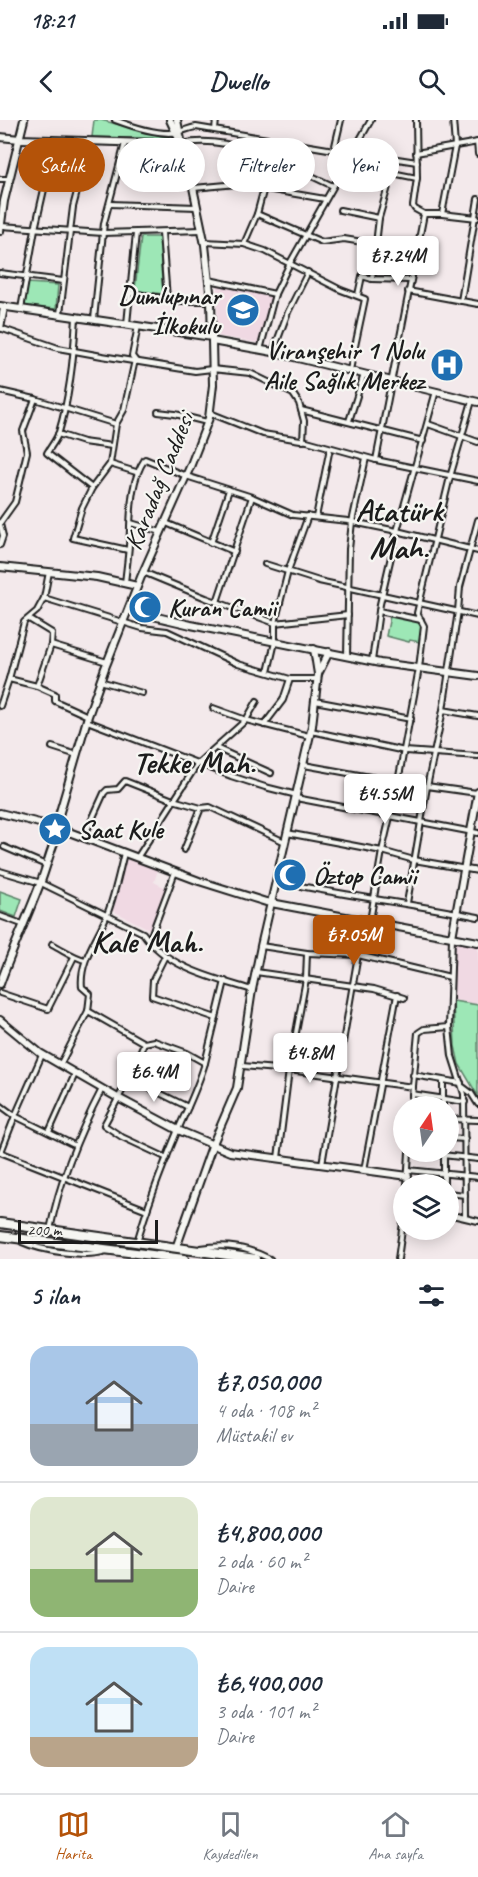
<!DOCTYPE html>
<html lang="tr">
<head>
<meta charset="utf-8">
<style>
	body { margin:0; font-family:Caveat,sans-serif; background:#f2f2f3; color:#1f2937; height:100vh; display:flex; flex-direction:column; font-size:22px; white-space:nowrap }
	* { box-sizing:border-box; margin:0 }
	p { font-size:20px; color:#747a83 }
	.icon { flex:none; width:33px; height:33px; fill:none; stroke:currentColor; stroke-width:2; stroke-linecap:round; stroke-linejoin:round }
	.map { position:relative; height:1139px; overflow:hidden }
	.drawer { display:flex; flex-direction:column; background:#fff; flex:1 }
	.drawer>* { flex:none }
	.top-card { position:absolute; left:18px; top:18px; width:442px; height:54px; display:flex; gap:12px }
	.needle { width:39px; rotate:13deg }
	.buttons { position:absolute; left:393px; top:976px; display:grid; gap:12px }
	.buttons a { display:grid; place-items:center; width:66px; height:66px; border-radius:50%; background:#fff; box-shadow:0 3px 15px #0003; font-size:30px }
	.scale { position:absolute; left:18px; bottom:15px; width:140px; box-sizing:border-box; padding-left:6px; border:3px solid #1c1c1c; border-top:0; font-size:16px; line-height:21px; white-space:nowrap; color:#1c1c1c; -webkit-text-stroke:4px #f6f6f2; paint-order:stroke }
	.price { position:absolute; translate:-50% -51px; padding:0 14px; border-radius:6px; background:#fff; color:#222; font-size:20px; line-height:39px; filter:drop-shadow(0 2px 3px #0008) }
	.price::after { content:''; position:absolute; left:50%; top:36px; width:18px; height:14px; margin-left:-9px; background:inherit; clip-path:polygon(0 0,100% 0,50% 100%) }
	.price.active { background:#b45309; color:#fff }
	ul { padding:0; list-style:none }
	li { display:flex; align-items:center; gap:18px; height:150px; padding:0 30px }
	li+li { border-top:2px solid #e0e1e3 }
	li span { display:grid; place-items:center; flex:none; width:168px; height:120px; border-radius:18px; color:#555 }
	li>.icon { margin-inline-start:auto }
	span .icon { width:72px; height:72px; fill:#fffc; stroke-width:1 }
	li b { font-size:26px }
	h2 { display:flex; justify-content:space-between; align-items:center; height:72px; padding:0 30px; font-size:26px }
	.pill { padding:0 21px; border-radius:27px; background:#fff; box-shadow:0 3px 15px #0003; font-size:21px; line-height:54px }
	.pill.active { background:#b45309; color:#fff }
	.status { display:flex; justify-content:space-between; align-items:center; height:42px; padding:0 30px; background:#fff; direction:ltr }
	.status svg { height:16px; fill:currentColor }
	header { display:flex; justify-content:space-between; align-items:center; height:78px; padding:0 30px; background:#fff; font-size:27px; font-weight:600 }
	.dock { display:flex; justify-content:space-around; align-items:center; height:84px; border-top:2px solid #e0e1e3; background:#fff; font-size:16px; color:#747a83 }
	.dock a { display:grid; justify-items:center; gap:3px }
	.dock .active { color:#b45309 }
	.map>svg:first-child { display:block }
</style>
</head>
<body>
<div class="status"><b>18:21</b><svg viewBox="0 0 49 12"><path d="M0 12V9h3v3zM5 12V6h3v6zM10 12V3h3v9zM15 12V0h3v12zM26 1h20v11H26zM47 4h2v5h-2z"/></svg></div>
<header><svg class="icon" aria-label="back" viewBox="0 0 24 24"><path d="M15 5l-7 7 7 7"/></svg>Dwello<svg class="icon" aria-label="search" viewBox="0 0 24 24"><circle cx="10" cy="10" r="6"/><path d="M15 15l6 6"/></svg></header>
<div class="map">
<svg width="478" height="1139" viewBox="0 0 478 1139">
	<rect width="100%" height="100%" fill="#f3e9eb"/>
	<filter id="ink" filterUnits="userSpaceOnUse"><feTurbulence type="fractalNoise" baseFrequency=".0167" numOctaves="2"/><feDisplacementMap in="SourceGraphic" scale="12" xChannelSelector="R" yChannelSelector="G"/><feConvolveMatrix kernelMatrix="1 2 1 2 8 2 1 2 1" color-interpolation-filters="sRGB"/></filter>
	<g filter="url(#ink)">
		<g fill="#f0d9e3">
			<path d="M218 164 272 176 259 223 217 216Z"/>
			<path d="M126 737 158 750 154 762 166 768 151 810 113 791 112 787Z"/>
			<path d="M455 821 478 825V885L453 881Z"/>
		</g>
		<g fill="#9de7b6" stroke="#5c8269" stroke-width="1.5">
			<path d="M94 0H101L173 19 92 17Z"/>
			<path d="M141 117H159L163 174 137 171 135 169Z"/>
			<path d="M27 163 58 165 56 189 25 186Z"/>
			<path d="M390 496C403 496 412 497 422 505L420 522 410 520 409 522 386 516Z"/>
			<path d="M0 771 22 779 16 797 0 791Z"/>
			<path d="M453 881 478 885V976L459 944 455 926Z"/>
		</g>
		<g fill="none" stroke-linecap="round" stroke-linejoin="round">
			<g stroke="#1c1c1c" stroke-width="8">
				<g id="street">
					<path d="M115 0C131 6 161 16 178 12 184 11 189 8 196 7L334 30 375 42 391 38 417 42"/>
					<path d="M215 10 216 0"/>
					<path d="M477 22 478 34"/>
					<path d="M182 24C231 13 289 46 333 66"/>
					<path d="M334 30 341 0"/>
					<path d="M416 33 478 22"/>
					<path d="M375 42 392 53 417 58"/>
					<path d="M0 59H9"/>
					<path d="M194 68 237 64 325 79"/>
					<path d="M110 84 197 87"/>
					<path d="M340 90 379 98"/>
					<path d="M257 94 322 122 344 119 375 124"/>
					<path d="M424 94H442L477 98"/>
					<path d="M442 94 455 26 453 0"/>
					<path d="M1 106 103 113 202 110"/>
					<path d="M162 112 167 179"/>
					<path d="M205 122 244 124 265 131 341 170 365 179 350 250"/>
					<path d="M244 124 257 94 264 68"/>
					<path d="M0 153 63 161"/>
					<path d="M372 159 379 98 392 53"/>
					<path d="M209 160 275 174"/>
					<path d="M408 171 478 184"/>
					<path d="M131 173 181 181H211"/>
					<path d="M358 175 362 156 372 159 410 160"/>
					<path d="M461 181 478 79"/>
					<path d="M21 189 35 109 55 21"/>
					<path d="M60 194 73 87 90 22"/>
					<path d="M76 197C74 235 70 276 59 312 57 319 51 326 47 333L92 368"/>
					<path d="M94 199 104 103 125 23"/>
					<path d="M127 204 136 113"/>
					<path d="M0 208 58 228 102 236 195 251 212 249 250 253 293 274 299 283 304 301 303 321"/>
					<path d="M260 230 275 174 290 143 371 0"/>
					<path d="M273 232 288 192 308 152"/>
					<path d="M0 271 35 279 116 304"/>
					<path d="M301 290 423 321"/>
					<path d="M158 292 175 294 207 302"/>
					<path d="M210 293 263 314 307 321 376 340 478 361"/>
					<path d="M349 301 364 254"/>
					<path d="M428 304 478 322"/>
					<path d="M58 314 83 322 112 326"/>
					<path d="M376 340 424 94 415 89 413 86 417 58 416 0"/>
					<path d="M110 344 136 352"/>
					<path d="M316 397 330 328"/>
					<path d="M0 403 15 382 27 332 23 311 35 279"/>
					<path d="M131 403 161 412"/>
					<path d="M166 403 235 432"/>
					<path d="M0 404 3 416 0 425"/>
					<path d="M211 423 229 370"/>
					<path d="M128 430 73 418 82 388 92 368 110 344 116 304 124 290 135 240 132 236 138 206"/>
					<path d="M265 444 319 461 478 496"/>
					<path d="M143 452 206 478 275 503 348 495"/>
					<path d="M125 463C127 444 130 425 130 406 131 383 132 358 145 339L186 356 252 377 293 395 348 401 397 411 478 431"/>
					<path d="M44 478 142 508 167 511 238 544 290 559H317"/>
					<path d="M217 482 252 377"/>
					<path d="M379 491 421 500"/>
					<path d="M29 499 52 513 51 525 37 566"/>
					<path d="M51 525 107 542"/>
					<path d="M347 536 349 429 352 402 366 338"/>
					<path d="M372 541 380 484 397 411 436 271"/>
					<path d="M268 552 275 522V503L288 451 308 396"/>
					<path d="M9 559 24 502 37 491 44 478 49 452"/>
					<path d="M100 561 142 573"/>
					<path d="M315 581 411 599"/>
					<path d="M0 586 9 559 37 566 55 574V581L88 596"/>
					<path d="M213 588 246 600 309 616"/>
					<path d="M443 590 478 596"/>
					<path d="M87 601 231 656 265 667 297 675"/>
					<path d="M264 605 283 580 290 559"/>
					<path d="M311 611 405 631 478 636"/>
					<path d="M52 627 77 635"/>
					<path d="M216 628 271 653"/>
					<path d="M304 645 398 662 477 673"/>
					<path d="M296 678 478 713"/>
					<path d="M287 713 382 731 414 740 478 751"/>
					<path d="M84 717 104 673 107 670 118 669 125 661 173 680 201 688"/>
					<path d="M4 727 46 745"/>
					<path d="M184 730 201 688 210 687 285 722"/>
					<path d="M137 738 198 643 246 600 257 581"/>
					<path d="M0 751 41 763 143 813C167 848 213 858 252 870"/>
					<path d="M276 761C343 776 411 783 478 797"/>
					<path d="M407 783 427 667 443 590 458 491 460 467 478 400"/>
					<path d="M0 796 22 804"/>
					<path d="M370 801 382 731 398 662 419 548 424 506 417 493 450 357 472 281"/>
					<path d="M452 818 449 907 452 936 464 974 465 1096"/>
					<path d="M149 821 175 752"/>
					<path d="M52 824C64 830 73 837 85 840"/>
					<path d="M261 826 307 833 358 835 450 857"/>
					<path d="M165 836 153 860 152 876 216 898"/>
					<path d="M256 852 374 869 404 878"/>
					<path d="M0 873 48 889 74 837"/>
					<path d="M88 891 144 923 154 921 187 933 205 943 225 861"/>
					<path d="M144 923 129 958 104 1005 122 1017 167 1038"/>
					<path d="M60 945 88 891 90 874 82 867C79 840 99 817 108 792 115 773 119 753 124 733"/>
					<path d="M242 946 289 950 413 967"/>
					<path d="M413 955 461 963"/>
					<path d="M129 958 188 987"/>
					<path d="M463 967 471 973 478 984"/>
					<path d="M412 974 465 982"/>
					<path d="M0 985 15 996 74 1025"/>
					<path d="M411 987 418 913 424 909 449 907"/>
					<path d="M443 987V961"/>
					<path d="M448 999 478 1000"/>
					<path d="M49 1012 75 954"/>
					<path d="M448 1018 465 1019"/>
					<path d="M0 1032 147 1090"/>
					<path d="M1 1032 15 996 42 935"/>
					<path d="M416 1032 478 1039"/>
					<path d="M278 1038 289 950 306 859 307 833"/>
					<path d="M322 1044 358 835"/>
					<path d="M364 1050 397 875"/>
					<path d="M408 1050 478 1057"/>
					<path d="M407 1065 409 1032"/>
					<path d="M444 1065V1032"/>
					<path d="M448 1073 465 1075"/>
					<path d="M448 1094 478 1101"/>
					<path d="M50 1110C60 1059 78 1015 102 969"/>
					<path d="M22 1122C42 1131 86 1138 106 1131"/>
					<path d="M137 1122C148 1084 162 1048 177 1012 187 989 198 967 205 943"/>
					<path d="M201 1128C226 1124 247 1127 270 1139"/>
					<path d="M398 1139 404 1095"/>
				</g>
			</g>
			<g stroke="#1c1c1c" stroke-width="10">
				<g id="secondary">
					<path d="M177 0 181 20"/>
					<path d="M0 17 20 19 181 24"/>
					<path d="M0 111 4 81 24 0"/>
					<path d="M0 186 212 217"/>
					<path d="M0 208 4 188"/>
					<path d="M212 221 273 232 478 282"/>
					<path d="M0 447 97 457 137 466"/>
					<path d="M129 488 140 493 191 505 380 543 478 556"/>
					<path d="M318 554 329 532"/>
					<path d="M0 693 51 706"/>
					<circle cx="56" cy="707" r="5.5"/>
					<path d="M57 702 88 596 105 548 141 457 190 347 209 298 213 265 212 221 211 181 205 125 186 34 170 0"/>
					<path d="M61 709 199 761 266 782 478 822"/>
					<path d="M452 817 478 672"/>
					<path d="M0 864C12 830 27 798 40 764 47 747 50 729 59 712"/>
					<path d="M0 900 40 933 118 978 178 1010 230 1032 408 1056"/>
					<path d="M176 1128 212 1026 237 968 252 870 261 826 312 606 318 554 314 529"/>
				</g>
			</g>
			<g stroke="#1c1c1c" stroke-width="12">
				<g id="highway">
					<path d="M0 1103 256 1139"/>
					<path d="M0 1116 184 1139"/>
				</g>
			</g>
			<use href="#street" stroke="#f6f6f2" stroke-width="4"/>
			<use href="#secondary" stroke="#f6f6f2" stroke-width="6"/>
			<use href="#highway" stroke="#f6f6f2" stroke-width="8"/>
		</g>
	</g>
	<defs>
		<g id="school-disc" transform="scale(1.725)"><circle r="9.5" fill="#1f6fb2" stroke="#f6f6f2"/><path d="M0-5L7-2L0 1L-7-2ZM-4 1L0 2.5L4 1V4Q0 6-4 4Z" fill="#fff"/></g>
		<g id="hospital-disc" transform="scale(1.725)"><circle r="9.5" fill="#1f6fb2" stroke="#f6f6f2"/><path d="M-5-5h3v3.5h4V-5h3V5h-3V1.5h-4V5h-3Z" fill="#fff"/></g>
		<g id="mosque-disc" transform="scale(1.725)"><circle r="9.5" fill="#1f6fb2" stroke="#f6f6f2"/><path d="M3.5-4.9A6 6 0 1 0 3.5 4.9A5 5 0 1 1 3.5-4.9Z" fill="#fff"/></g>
		<g id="sight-disc" transform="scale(1.725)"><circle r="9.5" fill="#1f6fb2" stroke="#f6f6f2"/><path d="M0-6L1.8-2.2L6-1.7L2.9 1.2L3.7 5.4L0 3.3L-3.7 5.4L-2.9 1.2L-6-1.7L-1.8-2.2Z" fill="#fff"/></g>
	</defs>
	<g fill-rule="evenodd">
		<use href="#school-disc" x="243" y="190"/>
		<use href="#hospital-disc" x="447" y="245"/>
		<use href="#mosque-disc" x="145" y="487"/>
		<use href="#sight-disc" x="55" y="709"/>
		<use href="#mosque-disc" x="290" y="755"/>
	</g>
	<g text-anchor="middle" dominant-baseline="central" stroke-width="4.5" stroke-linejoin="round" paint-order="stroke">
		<g font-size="26" font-weight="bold" fill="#1c1c1c" stroke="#f6f6f2" text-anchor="start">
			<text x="220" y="175" text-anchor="end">Dumlupınar<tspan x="220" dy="30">İlkokulu</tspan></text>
			<text x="424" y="230" text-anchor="end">Viranşehir 1 Nolu<tspan x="424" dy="30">Aile Sağlık Merkez</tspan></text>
			<text x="168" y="487">Kuran Camii</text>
			<text x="78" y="709">Saat Kule</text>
			<text x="313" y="755">Öztop Camii</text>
		</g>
		<g font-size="26" fill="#1c1c1c" stroke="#f6f6f2">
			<text transform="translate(159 361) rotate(-68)">Karadağ Caddesi</text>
		</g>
		<g font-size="32" font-weight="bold" fill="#1c1c1c" stroke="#f6f6f2">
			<text x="399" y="390">Atatürk<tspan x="399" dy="37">Mah.</tspan></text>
			<text x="194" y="642">Tekke Mah.</text>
			<text x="147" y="821">Kale Mah.</text>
		</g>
	</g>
</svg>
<div class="buttons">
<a><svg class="needle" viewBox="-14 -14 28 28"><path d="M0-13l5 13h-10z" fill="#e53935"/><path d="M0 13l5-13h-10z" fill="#747a83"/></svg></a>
<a><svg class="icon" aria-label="layers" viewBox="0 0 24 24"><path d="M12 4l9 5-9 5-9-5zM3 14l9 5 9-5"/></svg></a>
</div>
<div class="scale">200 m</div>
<b class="price" style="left:398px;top:167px">₺7.24M</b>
<b class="price" style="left:385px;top:705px">₺4.55M</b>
<b class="price active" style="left:354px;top:846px">₺7.05M</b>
<b class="price" style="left:310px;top:964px">₺4.8M</b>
<b class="price" style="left:154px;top:983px">₺6.4M</b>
<div class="top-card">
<a class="pill active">Satılık</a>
<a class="pill">Kiralık</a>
<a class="pill">Filtreler</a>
<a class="pill">Yeni</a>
</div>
</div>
<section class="drawer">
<h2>5 ilan<svg class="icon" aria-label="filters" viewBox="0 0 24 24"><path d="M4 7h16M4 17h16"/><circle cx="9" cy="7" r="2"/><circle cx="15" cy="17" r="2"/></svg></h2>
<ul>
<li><span style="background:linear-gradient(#a9c7e8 65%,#9aa5b1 0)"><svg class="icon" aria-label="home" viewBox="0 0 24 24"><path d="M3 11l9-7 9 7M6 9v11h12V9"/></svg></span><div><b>₺7,050,000</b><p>4 oda · 108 m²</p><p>Müstakil ev</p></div></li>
<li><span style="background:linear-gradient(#dfe7d0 60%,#8fb573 0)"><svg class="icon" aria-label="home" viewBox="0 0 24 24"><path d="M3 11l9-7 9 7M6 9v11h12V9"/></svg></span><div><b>₺4,800,000</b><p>2 oda · 60 m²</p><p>Daire</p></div></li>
<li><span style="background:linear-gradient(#bfe0f5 75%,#b9a48a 0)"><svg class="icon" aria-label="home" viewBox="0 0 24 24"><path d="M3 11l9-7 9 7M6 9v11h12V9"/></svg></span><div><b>₺6,400,000</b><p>3 oda · 101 m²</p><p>Daire</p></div></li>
</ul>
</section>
<nav class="dock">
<a class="active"><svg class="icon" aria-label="map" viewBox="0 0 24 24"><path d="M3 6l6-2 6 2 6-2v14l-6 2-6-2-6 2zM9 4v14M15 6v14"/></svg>Harita</a>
<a><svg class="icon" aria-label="saved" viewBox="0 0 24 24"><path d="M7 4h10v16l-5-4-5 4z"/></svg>Kaydedilen</a>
<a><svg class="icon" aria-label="home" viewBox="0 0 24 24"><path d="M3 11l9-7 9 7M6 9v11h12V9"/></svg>Ana sayfa</a>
</nav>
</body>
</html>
